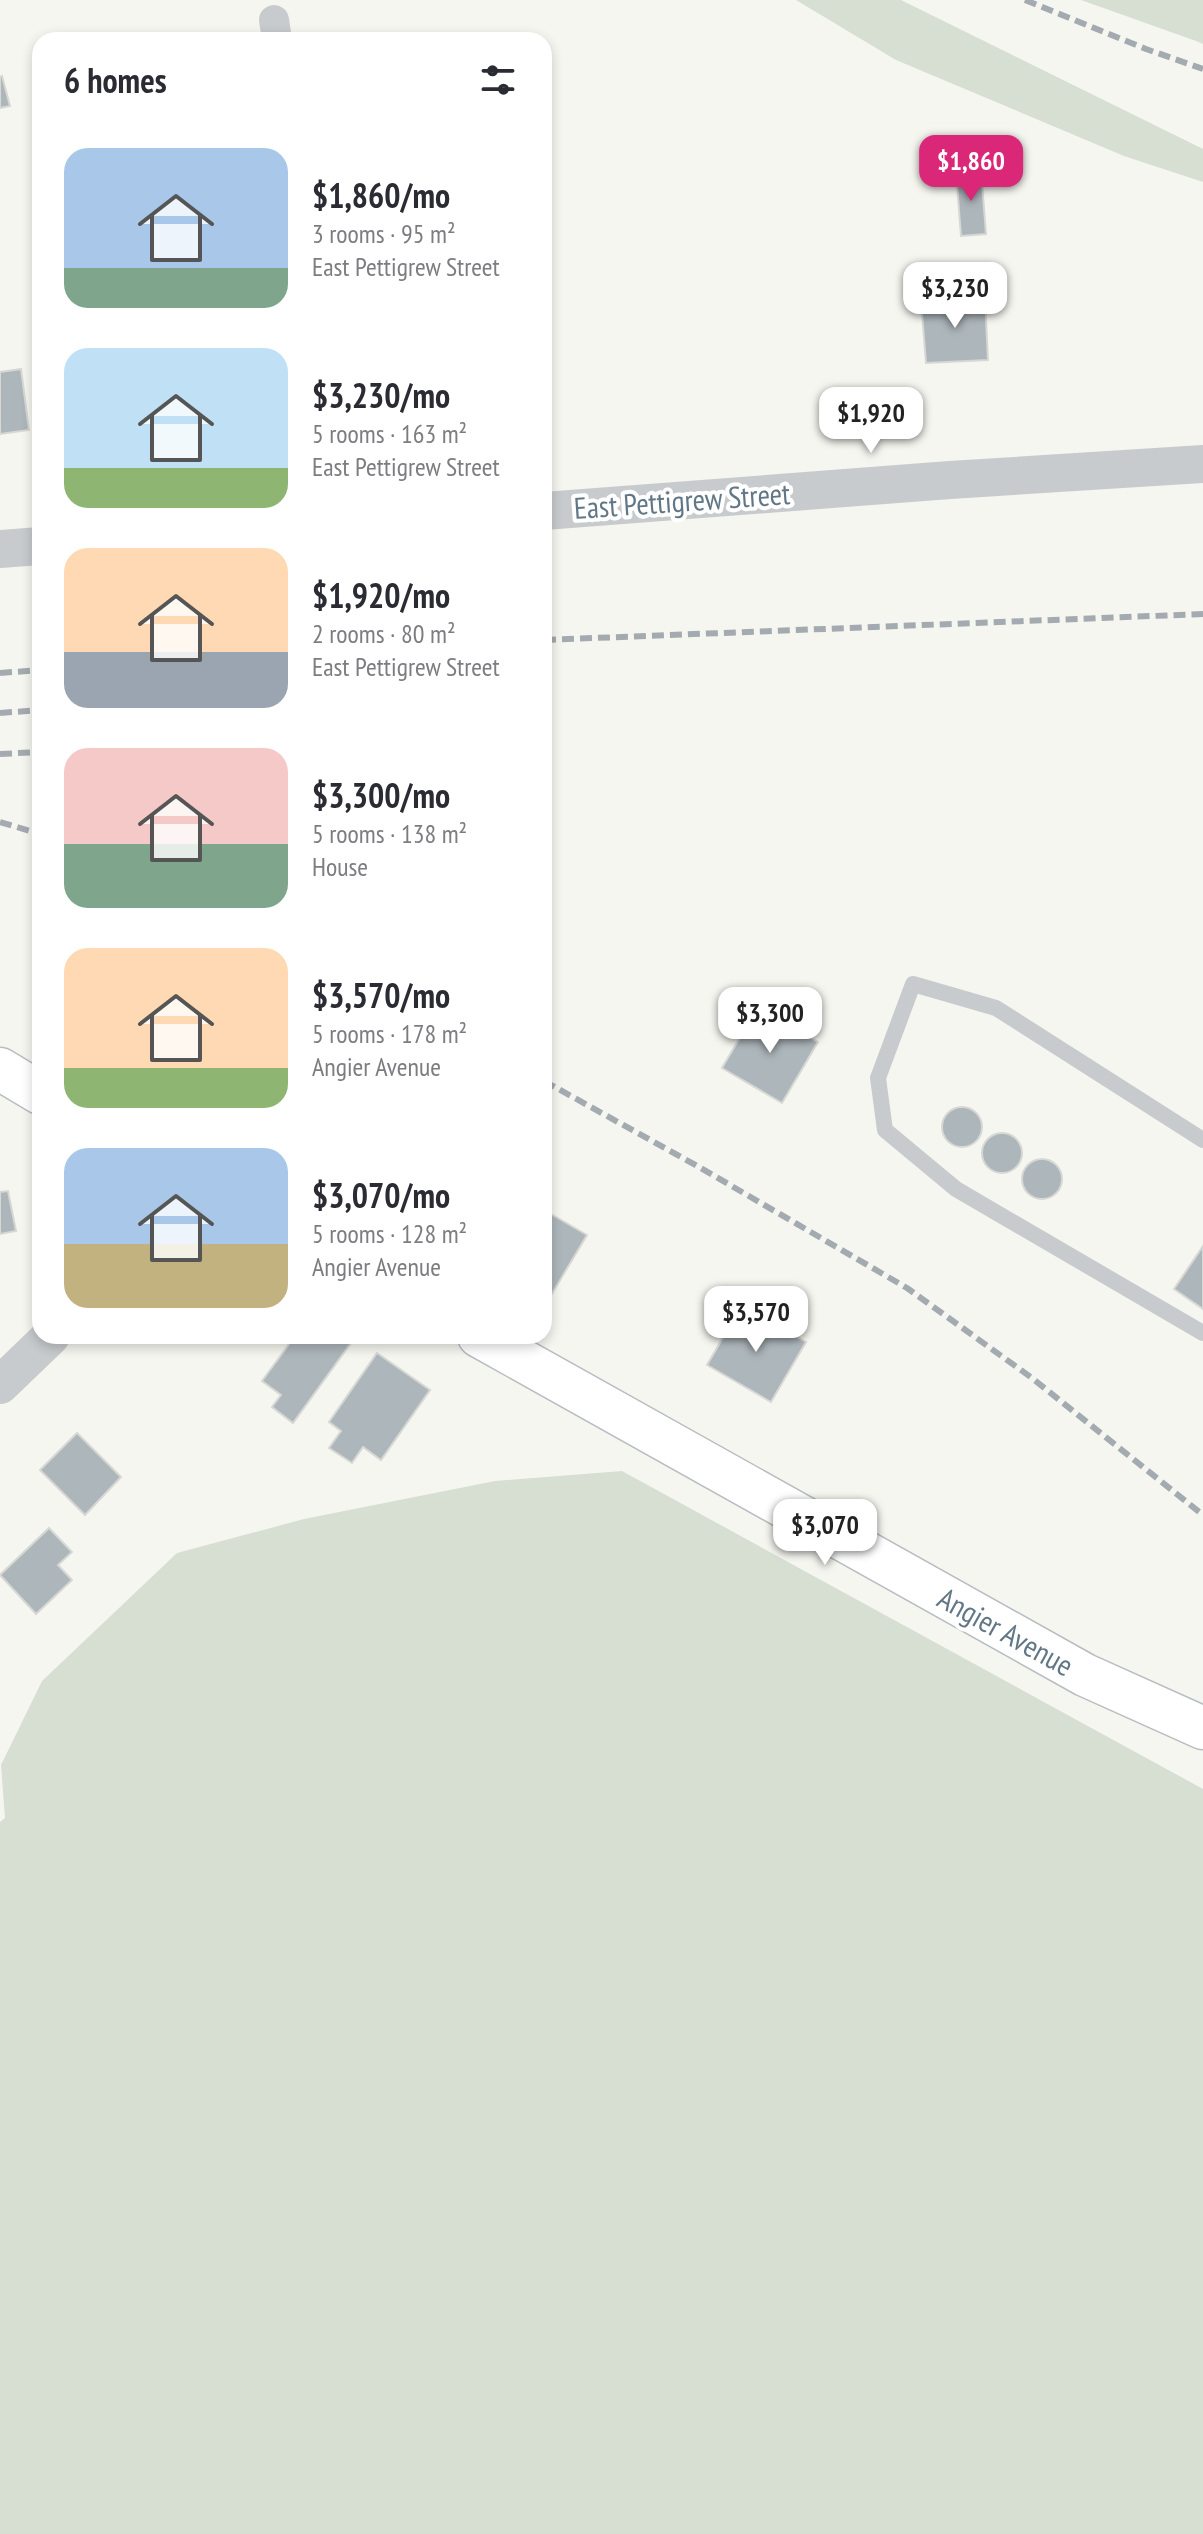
<!DOCTYPE html>
<html lang="en">
<head>
<meta charset="utf-8">
<style>
	body { margin:0; font-family:"PT Sans Narrow",sans-serif; background:#f7f7f7; color:#2b2b33; height:100vh; display:flex; flex-direction:column; font-size:30px; white-space:nowrap }
	* { box-sizing:border-box; margin:0 }
	p { font-size:26px; color:#7c7c81 }
	.icon { flex:none; width:44px; height:44px; fill:none; stroke:currentColor; stroke-width:2; stroke-linecap:round; stroke-linejoin:round }
	.map { position:relative; flex:1; overflow:hidden }
	.side { position:absolute; left:32px; top:32px; width:520px; height:1312px; display:flex; flex-direction:column; background:#fff; border-radius:24px; box-shadow:0 4px 12px #0003 }
	.side>* { flex:none }
	.price { position:absolute; translate:-50% -68px; padding:0 18px; border-radius:16px; background:#fff; color:#222; font-size:26px; line-height:52px; filter:drop-shadow(0 2px 4px #0008) }
	.price::after { content:''; position:absolute; left:50%; top:48px; width:24px; height:18px; margin-left:-12px; background:inherit; clip-path:polygon(0 0,100% 0,50% 100%) }
	.price.selected { background:#db2777; color:#fff }
	ul { padding:0; list-style:none }
	li { display:flex; align-items:center; gap:24px; height:200px; padding:0 32px }
	li span { display:grid; place-items:center; flex:none; width:224px; height:160px; border-radius:24px; color:#555 }
	li>.icon { margin-inline-start:auto }
	span .icon { width:96px; height:96px; fill:#fffc; stroke-width:1 }
	li b { font-size:34px }
	h2 { display:flex; justify-content:space-between; align-items:center; height:96px; padding:0 32px; font-size:34px }
	.map>svg:first-child { display:block }
</style>
</head>
<body>
<div class="map">
<svg width="1203" height="2534" viewBox="0 0 1203 2534">
	<rect width="100%" height="100%" fill="#f6f6f1"/>
	<g fill="#d7ded2">
		<path d="M796 0H901L1203 149V182L1124 156 896 60Z"/>
		<path d="M1081 0H1203V44L1196 41Z"/>
		<path d="M622 1471 1203 1789V2534H0V1822L5 1818 1 1765 42 1681 177 1553 304 1519 495 1481Z"/>
	</g>
	<g fill="#adb6bb" stroke="#d7d7d4" stroke-width="2">
		<path d="M2 76 10 106 0 108V77Z"/>
		<path d="M981 170 986 234 961 236 956 172Z"/>
		<path d="M985 298 988 360 926 363 921 301Z"/>
		<path d="M21 369 29 430 0 434V372Z"/>
		<path d="M758 1007 818 1042 782 1103 722 1068Z"/>
		<circle cx="962" cy="1127" r="20"/>
		<circle cx="1002" cy="1153" r="20"/>
		<circle cx="1042" cy="1179" r="20"/>
		<path d="M8 1191 16 1231 0 1234V1192Z"/>
		<path d="M544 1210 587 1235 544 1307Z"/>
		<path d="M1203 1246V1309L1174 1289Z"/>
		<path d="M742 1305 806 1342 771 1402 707 1365Z"/>
		<path d="M295 1336H356L293 1423 272 1407 281 1395 262 1381Z"/>
		<path d="M377 1353 430 1390 381 1460 363 1447 352 1463 329 1448 341 1431 329 1422Z"/>
		<path d="M77 1433 121 1477 85 1515 40 1470Z"/>
		<path d="M49 1528 72 1552 58 1565 72 1580 36 1614 0 1575Z"/>
	</g>
	<g fill="none" stroke-linecap="round" stroke-linejoin="round">
		<g stroke="#b7bdc1" stroke-width="45">
			<g id="secondary">
				<path d="M0 1069 40 1093"/>
				<path d="M479 1336 1085 1675 1203 1728"/>
			</g>
		</g>
		<path stroke="#c8cbce" stroke-width="16" d="M1203 1140 996 1008 913 984 878 1078 885 1130 956 1189 1203 1333"/>
		<path stroke="#c8cbce" stroke-width="30" d="M274 20 277 40"/>
		<g stroke="#c8cbce" stroke-width="38">
			<path d="M544 511 950 480 1203 464"/>
			<path d="M0 549 40 546"/>
			<path d="M0 1385 51 1336"/>
		</g>
		<use href="#secondary" stroke="#fff" stroke-width="42"/>
		<g stroke="#a3aab0" stroke-width="6" stroke-dasharray="12 6" stroke-linecap="butt">
			<path d="M1025 0 1146 49 1203 69"/>
			<path d="M544 640 1203 614"/>
			<path d="M0 673 40 670"/>
			<path d="M0 713 40 710"/>
			<path d="M0 754 40 752"/>
			<path d="M0 822 40 834"/>
			<path d="M544 1081 699 1167 907 1288 1032 1378 1203 1515"/>
		</g>
	</g>
	<g text-anchor="middle" dominant-baseline="central" stroke-width="8" stroke-linejoin="round" paint-order="stroke">
		<g font-size="30" fill="#627786" stroke="#fff">
			<text transform="translate(682 500) rotate(-4)">East Pettigrew Street</text>
			<text transform="translate(1006 1631) rotate(29)">Angier Avenue</text>
		</g>
	</g>
</svg>
<b class="price selected" style="left:971px;top:203px">$1,860</b>
<b class="price" style="left:955px;top:330px">$3,230</b>
<b class="price" style="left:871px;top:455px">$1,920</b>
<b class="price" style="left:770px;top:1055px">$3,300</b>
<b class="price" style="left:756px;top:1354px">$3,570</b>
<b class="price" style="left:825px;top:1567px">$3,070</b>
<section class="side">
<h2>6 homes<svg class="icon" aria-label="filters" viewBox="0 0 24 24"><path d="M4 7h16M4 17h16"/><circle cx="9" cy="7" r="2"/><circle cx="15" cy="17" r="2"/></svg></h2>
<ul>
<li><span style="background:linear-gradient(#a9c7e8 75%,#7fa58c 0)"><svg class="icon" aria-label="home" viewBox="0 0 24 24"><path d="M3 11l9-7 9 7M6 9v11h12V9"/></svg></span><div><b>$1,860/mo</b><p>3 rooms · 95 m²</p><p>East Pettigrew Street</p></div></li>
<li><span style="background:linear-gradient(#bfe0f5 75%,#8fb573 0)"><svg class="icon" aria-label="home" viewBox="0 0 24 24"><path d="M3 11l9-7 9 7M6 9v11h12V9"/></svg></span><div><b>$3,230/mo</b><p>5 rooms · 163 m²</p><p>East Pettigrew Street</p></div></li>
<li><span style="background:linear-gradient(#ffd9b3 65%,#9aa5b1 0)"><svg class="icon" aria-label="home" viewBox="0 0 24 24"><path d="M3 11l9-7 9 7M6 9v11h12V9"/></svg></span><div><b>$1,920/mo</b><p>2 rooms · 80 m²</p><p>East Pettigrew Street</p></div></li>
<li><span style="background:linear-gradient(#f6c9c9 60%,#7fa58c 0)"><svg class="icon" aria-label="home" viewBox="0 0 24 24"><path d="M3 11l9-7 9 7M6 9v11h12V9"/></svg></span><div><b>$3,300/mo</b><p>5 rooms · 138 m²</p><p>House</p></div></li>
<li><span style="background:linear-gradient(#ffd9b3 75%,#8fb573 0)"><svg class="icon" aria-label="home" viewBox="0 0 24 24"><path d="M3 11l9-7 9 7M6 9v11h12V9"/></svg></span><div><b>$3,570/mo</b><p>5 rooms · 178 m²</p><p>Angier Avenue</p></div></li>
<li><span style="background:linear-gradient(#a9c7e8 60%,#c2b280 0)"><svg class="icon" aria-label="home" viewBox="0 0 24 24"><path d="M3 11l9-7 9 7M6 9v11h12V9"/></svg></span><div><b>$3,070/mo</b><p>5 rooms · 128 m²</p><p>Angier Avenue</p></div></li>
</ul>
</section>
</div>
</body>
</html>
